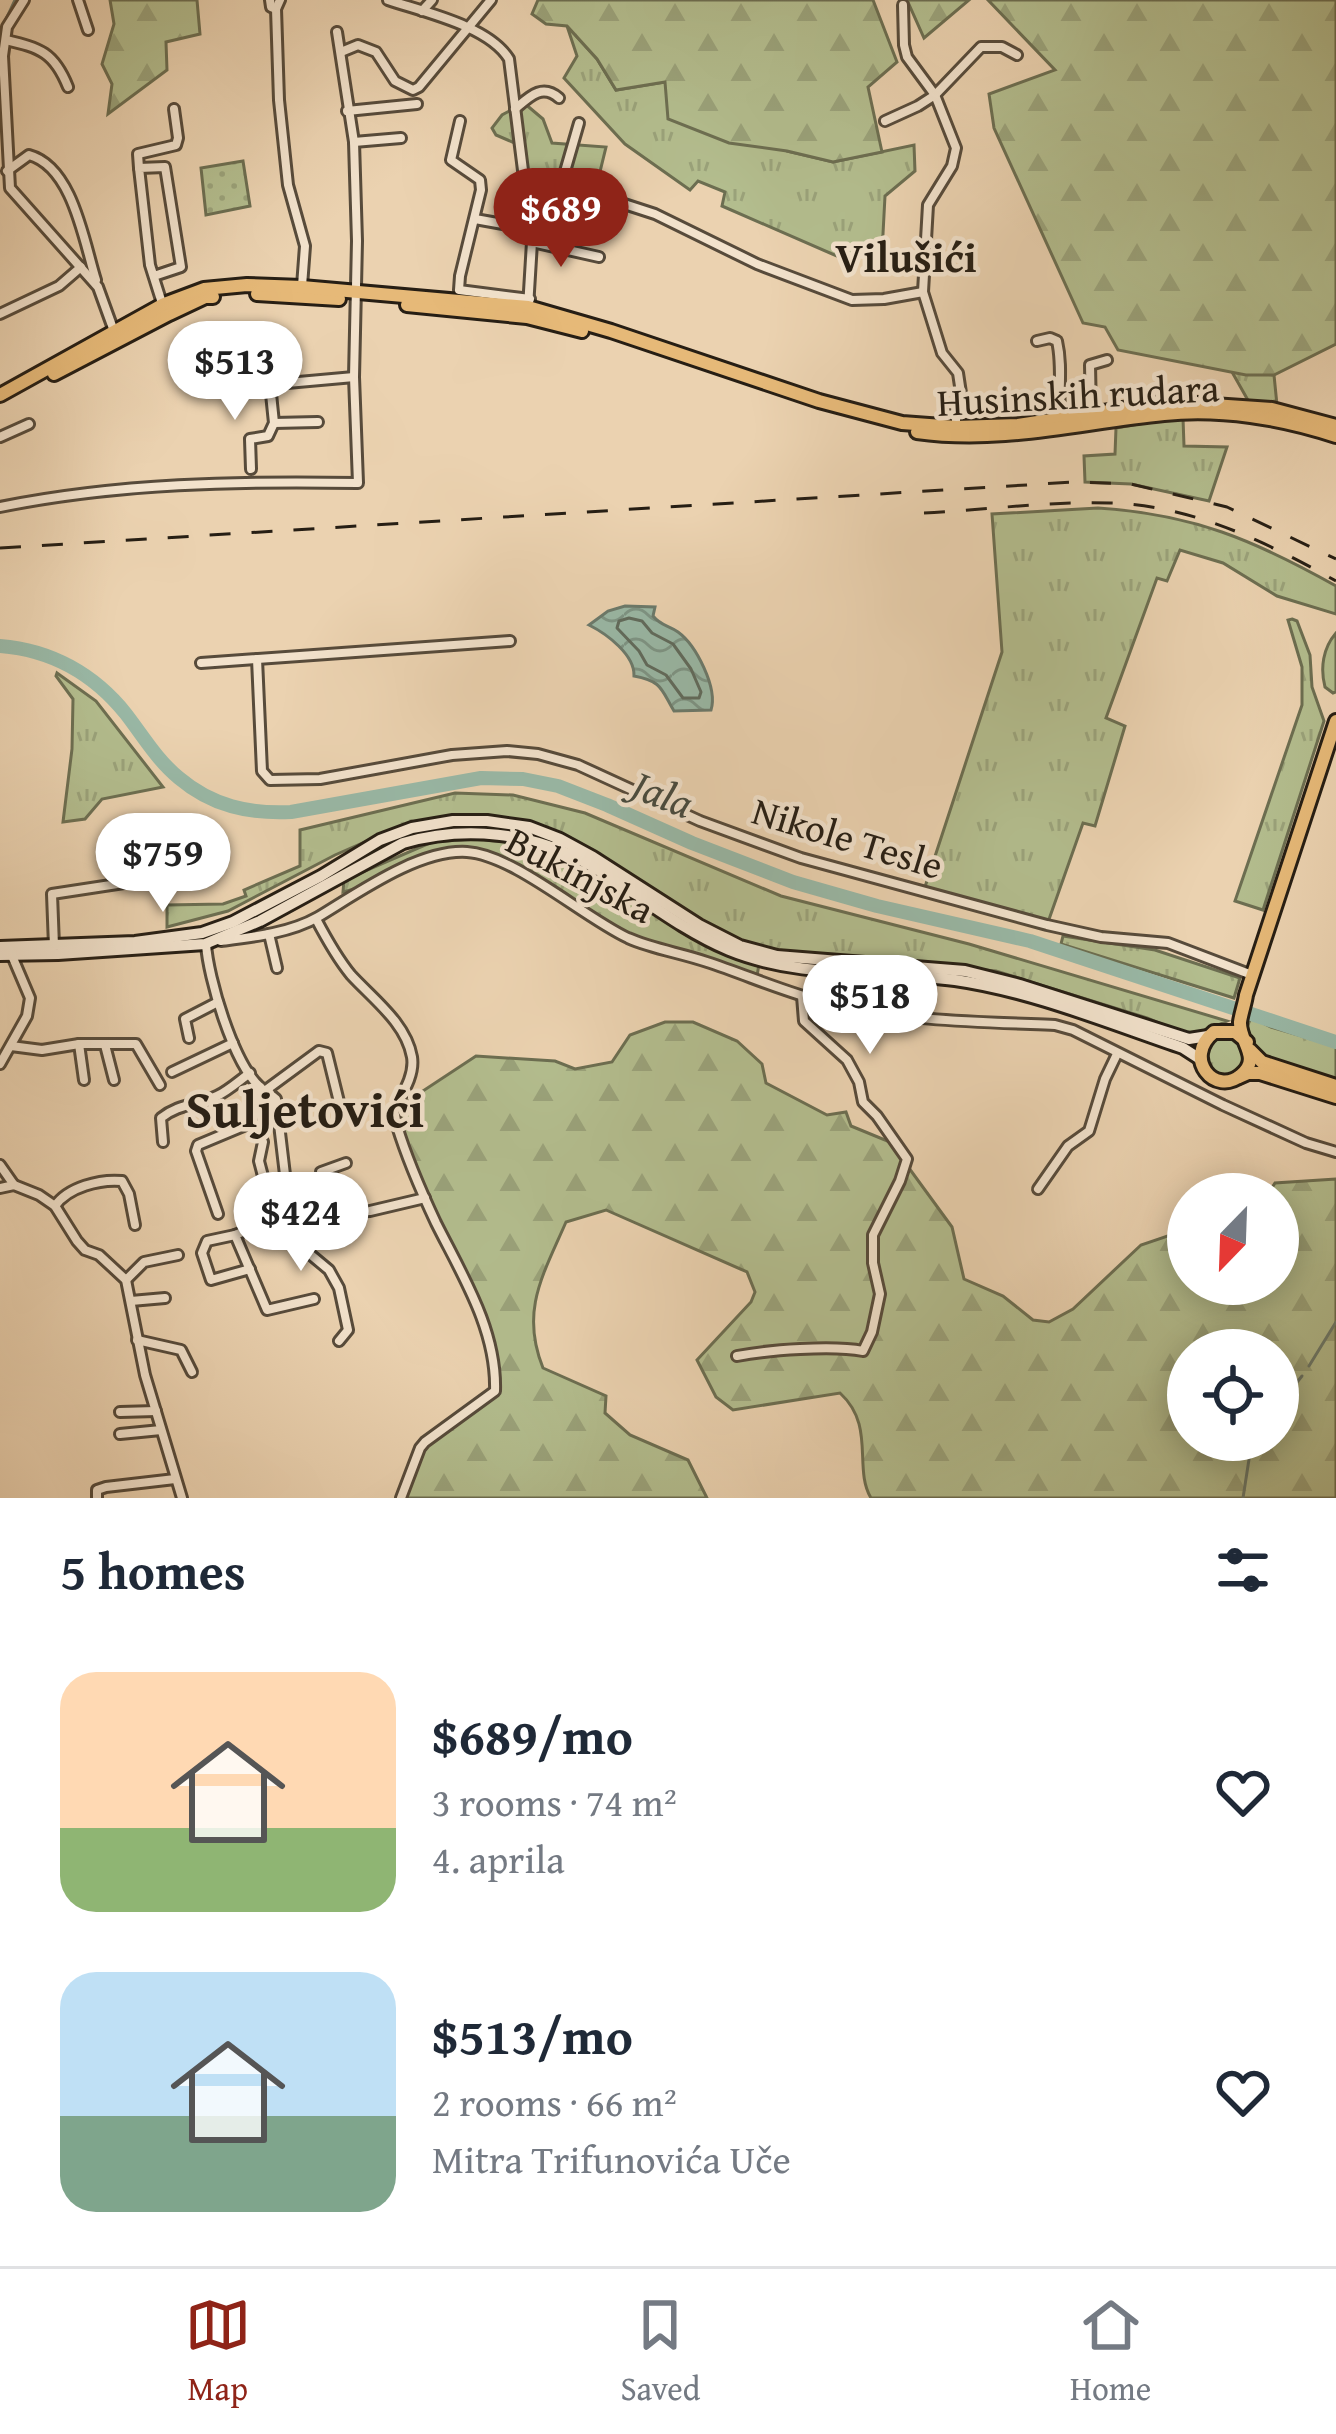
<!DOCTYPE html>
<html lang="en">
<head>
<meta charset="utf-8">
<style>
	body { margin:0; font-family:"Gentium Book Plus",serif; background:#f2f2f3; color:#1f2937; height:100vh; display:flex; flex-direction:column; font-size:45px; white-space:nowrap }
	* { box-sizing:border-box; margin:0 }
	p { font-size:39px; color:#747a83 }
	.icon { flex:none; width:66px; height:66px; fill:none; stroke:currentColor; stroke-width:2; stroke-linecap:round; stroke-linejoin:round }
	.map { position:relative; height:1498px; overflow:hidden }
	.panel { display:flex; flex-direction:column; background:#fff; flex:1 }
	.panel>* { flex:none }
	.needle { width:78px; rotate:203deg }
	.controls { position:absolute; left:1167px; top:1173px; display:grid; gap:24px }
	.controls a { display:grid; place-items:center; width:132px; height:132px; border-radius:50%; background:#fff; box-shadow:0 6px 30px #0003; font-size:60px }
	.price { position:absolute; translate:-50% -102px; padding:0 27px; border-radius:42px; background:#fff; color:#222; font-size:39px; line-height:78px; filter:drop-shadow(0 3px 6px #0008) }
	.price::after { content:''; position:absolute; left:50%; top:72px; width:36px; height:27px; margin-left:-18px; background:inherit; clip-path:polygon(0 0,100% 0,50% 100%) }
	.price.selected { background:#8f2418; color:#fff }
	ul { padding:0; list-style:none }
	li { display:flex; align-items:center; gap:36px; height:300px; padding:0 60px }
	li span { display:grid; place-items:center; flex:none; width:336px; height:240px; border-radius:36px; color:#555 }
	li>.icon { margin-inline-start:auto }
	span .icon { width:144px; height:144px; fill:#fffc; stroke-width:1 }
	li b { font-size:51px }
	h2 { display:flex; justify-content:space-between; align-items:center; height:144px; padding:0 60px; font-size:51px }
	.tabs { display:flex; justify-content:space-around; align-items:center; height:168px; border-top:3px solid #e0e1e3; background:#fff; font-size:33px; color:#747a83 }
	.tabs a { display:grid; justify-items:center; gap:6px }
	.tabs .selected { color:#8f2418 }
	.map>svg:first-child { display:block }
</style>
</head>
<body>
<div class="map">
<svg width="1336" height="1498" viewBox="0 0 1336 1498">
	<defs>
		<pattern id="grass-tufts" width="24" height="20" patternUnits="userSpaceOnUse" patternTransform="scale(3)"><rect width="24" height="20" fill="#b3bd8e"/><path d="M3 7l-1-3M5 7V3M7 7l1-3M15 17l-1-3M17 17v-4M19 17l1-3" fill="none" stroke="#9aa27a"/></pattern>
		<pattern id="forest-firs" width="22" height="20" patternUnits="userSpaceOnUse" patternTransform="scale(3)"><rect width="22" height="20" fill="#b3bd8e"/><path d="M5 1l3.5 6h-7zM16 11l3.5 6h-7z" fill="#9aa27a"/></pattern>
		<pattern id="park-dots" width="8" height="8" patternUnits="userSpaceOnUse" patternTransform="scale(3)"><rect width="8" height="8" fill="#b3bd8e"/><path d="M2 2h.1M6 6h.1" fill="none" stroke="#9aa27a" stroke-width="1.8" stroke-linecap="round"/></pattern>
		<pattern id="water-waves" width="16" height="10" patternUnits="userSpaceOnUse" patternTransform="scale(3)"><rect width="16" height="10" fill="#99b8a6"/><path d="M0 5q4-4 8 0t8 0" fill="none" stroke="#7d9586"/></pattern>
	</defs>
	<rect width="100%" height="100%" fill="#ebd2b0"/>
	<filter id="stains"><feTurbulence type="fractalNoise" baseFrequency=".00167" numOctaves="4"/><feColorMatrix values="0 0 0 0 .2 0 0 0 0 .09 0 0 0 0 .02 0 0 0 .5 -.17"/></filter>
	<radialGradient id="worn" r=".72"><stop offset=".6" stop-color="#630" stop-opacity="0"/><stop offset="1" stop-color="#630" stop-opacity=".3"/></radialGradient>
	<g fill="url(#grass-tufts)" stroke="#6c6e51" stroke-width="3">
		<path d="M567 26 597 59 616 90 665 82 787 151 833 162 914 145 915 171 885 196 882 253 839 257 722 206 725 192 698 181 690 190 625 144 564 78 577 56Z"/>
		<path d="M524 103 543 119 552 143 606 147 596 188 524 173 517 144 496 135 492 128 502 115Z"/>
		<path d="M1232 372 1274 375 1277 405 1249 402Z"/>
		<path d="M1174 418H1183L1184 446 1227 447 1209 501 1131 484 1085 482 1084 456 1115 454 1116 428Z"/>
		<path d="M1098 508C1193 514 1254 540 1336 586V614L1277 596 1223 563 1180 550 1167 581 1157 578 1106 718 1125 726 1095 826 1083 823 1047 925 923 893 1002 652 992 514Z"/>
		<path d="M1292 619 1297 621 1310 655 1312 687 1324 721 1263 910 1235 901 1302 705V667L1288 620Z"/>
		<path d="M1336 633V692L1333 693 1325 687C1320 668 1323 648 1336 633Z"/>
		<path d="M57 673 96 701 163 787 102 799 85 819 63 822 72 749 73 699 56 676Z"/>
		<path d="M455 793 513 795 585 813 781 896 969 944 1227 1021 1195 1035 1185 1034 1147 1018 996 971 779 952 744 944 718 932 576 842 500 819 390 831 335 855 228 911 167 927V905L223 904 246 896 244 890 300 866V830Z"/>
		<path d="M472 839 508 842 555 855 685 931 759 964 757 976C717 963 673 953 634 936 585 913 508 844 454 849 414 854 380 884 343 892L344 880 432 842Z"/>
		<path d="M1063 936 1155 950 1240 978 1234 998 1061 944Z"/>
		<path d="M1251 1017 1271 1027 1336 1046V1082L1263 1059 1246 1030Z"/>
		<path d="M1230 1034 1246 1047 1243 1069 1224 1078 1206 1067C1205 1040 1204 1041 1230 1034Z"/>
	</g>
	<g fill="url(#forest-firs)" stroke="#6c6e51" stroke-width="3" fill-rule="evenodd">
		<path d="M110 0H197L200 34 166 42 167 70 108 114 112 84 102 64 114 24Z"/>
		<path d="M538 0H873L897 62 868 87 882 152 833 162 787 151 729 143 668 119 665 82 616 90 597 59 567 26 546 24 532 14Z"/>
		<path d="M907 0H969L924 38Z"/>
		<path d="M988 0H1336V344L1274 375H1246L1118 350 1105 327 1083 323 994 128 989 94 1055 70Z"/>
		<path d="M665 1022H693L737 1041 762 1064 766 1083 827 1115 846 1112 851 1126 890 1142 952 1227 964 1279 1003 1296 1033 1320 1049 1322 1073 1309 1141 1245 1188 1229V1284H1278V1194H1268L1275 1183 1336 1179V1498H871C853 1468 876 1426 840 1393L733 1410 716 1397 697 1360 751 1302 755 1292 747 1272 606 1210 566 1222C543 1275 520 1311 543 1368L606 1396 605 1413 630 1435 688 1460 707 1498H401L420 1448 495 1391C497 1327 456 1272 433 1215 419 1181 407 1145 394 1110L476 1056 555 1061 575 1069 612 1062 630 1035ZM1188 1350H1278V1440H1188Z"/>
	</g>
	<path fill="url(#park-dots)" stroke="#6c6e51" stroke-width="3" d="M243 161 250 206 206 215 201 168Z"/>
	<path fill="url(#water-waves)" stroke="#6b7a6c" stroke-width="3" d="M625 606 655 607 653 616C661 626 668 625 678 632 696 645 718 688 711 710L674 711C661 689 662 681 634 676 635 655 607 634 589 625L608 611Z"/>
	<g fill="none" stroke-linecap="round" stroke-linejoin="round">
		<path stroke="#606b5d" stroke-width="3" d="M629 618 642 621 652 633 673 644 691 669 701 692 699 698H683L666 675 647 665 639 651 617 628 619 621Z"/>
		<g stroke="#6b7a6c" stroke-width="3">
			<path d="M0 32 15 0"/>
			<path d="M0 95 7 188"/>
			<path d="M57 246 73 266"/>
			<path d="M78 272 96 291"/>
			<path d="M1309 1366 1336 1322"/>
			<path d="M1278 1406 1302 1376"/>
			<path d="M1243 1498 1252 1440"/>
		</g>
		<path stroke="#99b8a6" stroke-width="14" d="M0 646C51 650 94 674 126 714 143 736 157 760 179 778 212 806 249 814 291 812L481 778 523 779 558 786 607 805 692 843 793 882 877 906 1030 941 1336 1042"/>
		<g stroke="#574b3b" stroke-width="14">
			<g id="street">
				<path d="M24 0 7 27 3 56 10 188 98 287 115 334"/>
				<path d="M78 0 88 30"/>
				<path d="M270 0 271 7 276 9"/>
				<path d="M280 0 276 9 279 100 288 185 305 246 302 286"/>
				<path d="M388 0C424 12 489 26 509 59L532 242 528 308"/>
				<path d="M903 5 904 45 907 57 935 95 956 148 952 166 928 205 923 292 942 353 958 373 961 393 956 409V426"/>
				<path d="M422 11 432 0"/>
				<path d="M6 40C40 48 54 52 68 87"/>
				<path d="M341 52 358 45 376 52 395 81 413 90 419 87 491 0"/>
				<path d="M515 109C529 97 542 83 559 98"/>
				<path d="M347 111 417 104"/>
				<path d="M460 121 451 160 480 180 481 190 460 276 459 290 530 299"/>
				<path d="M885 121 918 106 935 95 981 47H1002L1017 55"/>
				<path d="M354 142 401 138"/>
				<path d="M139 168 138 154 176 145 178 138 174 109"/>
				<path d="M7 171 29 155C73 167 84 242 96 280"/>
				<path d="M525 182 615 201 655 214 757 264 852 300 884 299 923 292"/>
				<path d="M543 183 558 180 564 175 579 123"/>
				<path d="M475 219 503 224H529"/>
				<path d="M532 242 599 257"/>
				<path d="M154 276 181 267 165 167 139 168 150 265 161 300 164 304"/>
				<path d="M0 314 59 286 81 267"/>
				<path d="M1037 341 1050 338 1057 341C1063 367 1058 392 1060 418"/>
				<path d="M231 388 354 377"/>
				<path d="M1091 414 1090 365 1107 360"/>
				<path d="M274 423 318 422"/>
				<path d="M0 437 29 424"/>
				<path d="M251 469 250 439 268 436 274 423 270 384"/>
				<path d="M0 507C118 483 239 481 358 483L354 377 357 241 354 142 337 32"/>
				<path d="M257 659 262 771 270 780 320 779 452 755 507 751 538 754 578 765 700 821 801 858 1047 925 1101 937 1168 943 1252 975"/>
				<path d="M201 663 510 641"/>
				<path d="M316 919C326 938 337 958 351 975 373 999 406 1023 412 1057 415 1076 402 1094 394 1109L397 1126C407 1159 421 1191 436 1223 462 1275 497 1330 495 1391L425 1442 420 1448 401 1498"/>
				<path d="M269 934 277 968"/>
				<path d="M221 941C253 937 290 933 318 917 358 893 419 849 467 852 514 855 583 917 628 938 653 949 681 953 707 962 747 975 786 993 828 1003 902 1021 979 1022 1055 1025L1073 1030 1223 1105 1306 1143 1336 1152"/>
				<path d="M206 944C208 977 233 1063 260 1087 265 1092 271 1094 276 1099L288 1200 301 1214"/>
				<path d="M54 946 52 894 150 879"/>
				<path d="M189 1038 185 1019 218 1002"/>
				<path d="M79 1044 84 1080"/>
				<path d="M105 1045 114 1080"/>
				<path d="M11 1046 42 1050 79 1044H136L160 1085"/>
				<path d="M0 1064 27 1016 30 998 10 951"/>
				<path d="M172 1072 233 1043"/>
				<path d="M260 1087 253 1122 263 1142 259 1161 264 1180 299 1245 329 1270 339 1288 348 1330 339 1341"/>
				<path d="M266 1090 319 1051 327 1053 341 1110"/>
				<path d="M163 1142 161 1118C178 1104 197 1105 217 1096 228 1091 240 1080 250 1073"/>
				<path d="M0 1165 14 1185"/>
				<path d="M0 1188 14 1185 39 1195 55 1206 77 1241 85 1250 99 1255 126 1280 145 1375 182 1498"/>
				<path d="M1038 1189 1068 1146 1089 1131 1105 1079 1117 1054"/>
				<path d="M55 1206C68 1187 100 1179 122 1181L129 1194 135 1225"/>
				<path d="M325 1212 321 1172 346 1163"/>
				<path d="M218 1214 196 1151 198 1145 253 1122"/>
				<path d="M235 1235 267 1310 314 1299"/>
				<path d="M250 1269 211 1280 202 1253 207 1241 235 1235 282 1216 370 1211 425 1198"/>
				<path d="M126 1280 144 1262 178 1255"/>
				<path d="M131 1301 165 1298"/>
				<path d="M137 1340 181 1350 192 1372"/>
				<path d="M737 1356C768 1350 832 1345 863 1351L872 1332 880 1294 873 1263V1235L900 1181 907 1159 877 1116 863 1102 859 1082 847 1060 804 1021 802 996"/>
				<path d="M120 1412 156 1411"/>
				<path d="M120 1434 161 1430"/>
				<path d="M97 1498V1490L106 1487 175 1479"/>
			</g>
		</g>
		<g stroke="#261e14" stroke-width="16">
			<g id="secondary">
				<path d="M0 947 135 942 202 933 233 922 321 876 380 840 412 828 453 821H487L529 827 560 839 593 857 699 925 740 946 777 956 965 971 1020 985 1189 1039 1208 1036"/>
				<path d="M0 955 58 954 205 944 260 921 403 843C465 825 532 832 588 864 636 892 677 928 729 950 800 979 880 970 955 980 1032 991 1109 1023 1183 1048L1200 1059"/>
			</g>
		</g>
		<g stroke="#261e14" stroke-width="18">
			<g id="primary">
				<path d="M257 294 339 299"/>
				<path d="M407 305 527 317 582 331"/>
				<path d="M54 374 169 314 205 297H213"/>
				<path d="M0 395 164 304 204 289 247 285 302 287 528 307 611 331 819 401 902 423 956 427 1018 425 1169 402 1272 409 1336 426"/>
				<path d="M917 432C1002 444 1081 422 1164 414 1220 408 1282 418 1336 436"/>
				<path d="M1247 1042 1235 1032H1214C1182 1058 1215 1097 1241 1075 1262 1058 1239 1042 1240 1022 1241 1014 1245 1003 1246 995L1336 721"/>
				<path d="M1250 1050 1262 1062 1336 1086"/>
				<path d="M1239 1077 1248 1073H1260L1336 1097"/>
			</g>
		</g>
		<use href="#street" stroke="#f2e2cc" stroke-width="8"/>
		<use href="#secondary" stroke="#f2e2cc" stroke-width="10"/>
		<use href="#primary" stroke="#e6b978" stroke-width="12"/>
		<g stroke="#261e14" stroke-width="3" stroke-dasharray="21 21" stroke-linecap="butt">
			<path d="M924 513C986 510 1049 501 1110 503 1192 505 1266 542 1336 581"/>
			<path d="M0 548 1074 482 1131 484 1227 507 1336 559"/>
		</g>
	</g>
	<g text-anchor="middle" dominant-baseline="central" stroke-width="9" stroke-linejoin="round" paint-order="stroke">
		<g font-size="39" fill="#261e14" stroke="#f2e2cc">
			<text transform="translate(1078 394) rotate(-3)">Husinskih rudara</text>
			<text transform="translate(848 837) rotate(17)">Nikole Tesle</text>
			<text transform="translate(581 874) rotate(28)">Bukinjska</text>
		</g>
		<g font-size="42" font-weight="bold" fill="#261e14" stroke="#f2e2cc">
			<text x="906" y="256">Vilušići</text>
		</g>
		<g font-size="42" font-style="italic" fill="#484c40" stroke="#f2e2cc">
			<text transform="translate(663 793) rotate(22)">Jala</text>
		</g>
		<g font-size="51" font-weight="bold" fill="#261e14" stroke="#f2e2cc">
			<text x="305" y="1108">Suljetovići</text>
		</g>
	</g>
	<rect width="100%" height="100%" filter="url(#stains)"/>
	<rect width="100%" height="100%" fill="url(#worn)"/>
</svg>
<div class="controls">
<a><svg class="needle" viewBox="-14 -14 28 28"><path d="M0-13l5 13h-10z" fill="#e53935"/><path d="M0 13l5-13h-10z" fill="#747a83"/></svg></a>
<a><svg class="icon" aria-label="locate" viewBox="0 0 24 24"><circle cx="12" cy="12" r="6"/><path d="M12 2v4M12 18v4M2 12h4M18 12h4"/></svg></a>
</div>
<b class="price selected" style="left:561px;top:270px">$689</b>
<b class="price" style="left:235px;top:423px">$513</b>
<b class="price" style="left:163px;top:915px">$759</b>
<b class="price" style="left:870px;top:1057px">$518</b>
<b class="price" style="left:301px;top:1274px">$424</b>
</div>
<section class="panel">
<h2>5 homes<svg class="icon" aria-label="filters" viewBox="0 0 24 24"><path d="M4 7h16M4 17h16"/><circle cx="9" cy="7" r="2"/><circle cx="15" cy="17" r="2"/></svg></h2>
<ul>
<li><span style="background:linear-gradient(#ffd9b3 65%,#8fb573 0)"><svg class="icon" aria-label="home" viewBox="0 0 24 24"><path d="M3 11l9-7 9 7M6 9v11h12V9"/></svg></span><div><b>$689/mo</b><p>3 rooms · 74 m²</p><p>4. aprila</p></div><svg class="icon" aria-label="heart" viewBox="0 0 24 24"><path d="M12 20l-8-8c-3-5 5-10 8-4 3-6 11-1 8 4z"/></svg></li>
<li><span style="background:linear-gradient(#bfe0f5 60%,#7fa58c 0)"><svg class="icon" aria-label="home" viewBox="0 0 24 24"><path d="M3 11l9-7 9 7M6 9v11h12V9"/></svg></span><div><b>$513/mo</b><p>2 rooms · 66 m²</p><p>Mitra Trifunovića Uče</p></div><svg class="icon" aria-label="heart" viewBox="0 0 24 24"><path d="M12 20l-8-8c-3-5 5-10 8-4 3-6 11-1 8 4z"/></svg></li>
</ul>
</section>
<nav class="tabs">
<a class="selected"><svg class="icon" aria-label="map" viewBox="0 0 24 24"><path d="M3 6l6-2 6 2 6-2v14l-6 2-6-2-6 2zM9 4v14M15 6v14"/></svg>Map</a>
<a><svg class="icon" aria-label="saved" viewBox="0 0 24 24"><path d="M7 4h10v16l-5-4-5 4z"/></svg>Saved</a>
<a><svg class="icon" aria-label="home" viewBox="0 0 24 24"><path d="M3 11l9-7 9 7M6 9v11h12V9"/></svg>Home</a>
</nav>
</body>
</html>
